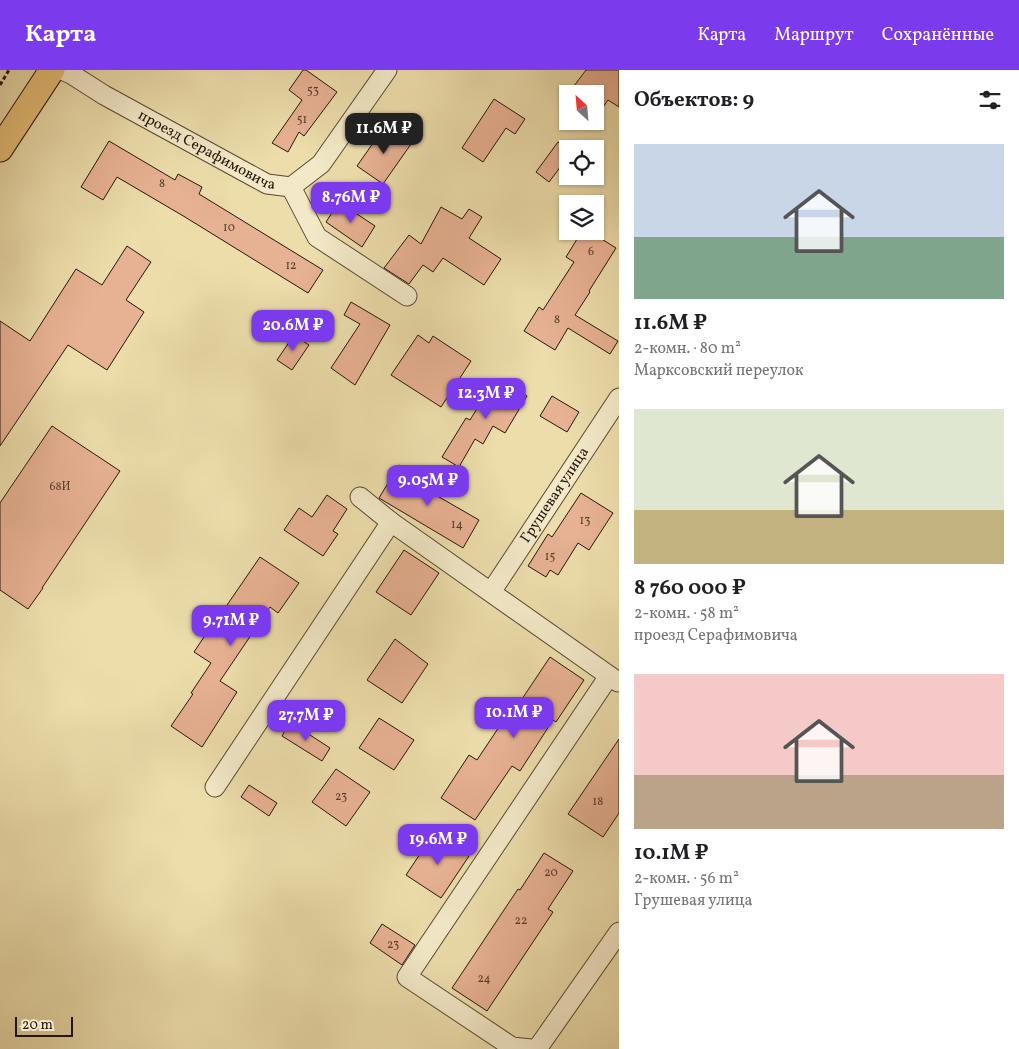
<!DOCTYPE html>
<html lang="ru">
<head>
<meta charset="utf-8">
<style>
	body { margin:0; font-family:Vollkorn,serif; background:#f6f6f6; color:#202124; height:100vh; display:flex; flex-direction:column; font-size:19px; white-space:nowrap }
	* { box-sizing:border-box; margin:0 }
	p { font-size:16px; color:#757577 }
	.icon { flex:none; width:28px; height:28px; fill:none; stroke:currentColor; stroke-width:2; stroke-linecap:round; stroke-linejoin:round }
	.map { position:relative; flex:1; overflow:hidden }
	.details { display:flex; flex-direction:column; background:#fff; width:400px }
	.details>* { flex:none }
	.needle { width:32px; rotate:334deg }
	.fabs { position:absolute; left:559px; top:15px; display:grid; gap:10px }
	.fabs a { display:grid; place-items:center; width:45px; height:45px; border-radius:0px; background:#fff; box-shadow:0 1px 4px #0004; font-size:25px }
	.scale { position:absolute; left:15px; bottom:12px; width:58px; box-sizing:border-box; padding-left:5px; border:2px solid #261608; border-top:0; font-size:14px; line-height:18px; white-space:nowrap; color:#261608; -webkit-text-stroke:4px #f3e9c8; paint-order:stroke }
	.price { position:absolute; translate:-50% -42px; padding:0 11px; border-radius:10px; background:#7c3aed; color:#fff; font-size:16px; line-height:32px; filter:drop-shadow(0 1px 2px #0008) }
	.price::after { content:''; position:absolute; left:50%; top:30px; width:15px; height:11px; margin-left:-8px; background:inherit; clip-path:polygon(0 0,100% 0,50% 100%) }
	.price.current { background:#222; color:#fff }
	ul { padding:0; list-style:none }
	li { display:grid; align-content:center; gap:10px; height:265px; padding:0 15px }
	li span { display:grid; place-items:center; height:155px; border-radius:0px; color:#555 }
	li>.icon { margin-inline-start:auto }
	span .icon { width:90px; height:90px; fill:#fffc; stroke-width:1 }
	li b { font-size:21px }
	h2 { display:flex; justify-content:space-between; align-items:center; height:60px; padding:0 15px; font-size:21px }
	header { display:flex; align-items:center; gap:30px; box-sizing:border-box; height:70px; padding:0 25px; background:#7c3aed; color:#fff }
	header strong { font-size:24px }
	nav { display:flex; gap:28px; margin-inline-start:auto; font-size:18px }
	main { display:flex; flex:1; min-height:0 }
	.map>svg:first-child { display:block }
</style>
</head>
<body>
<header>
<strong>Карта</strong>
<nav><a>Карта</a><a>Маршрут</a><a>Сохранённые</a></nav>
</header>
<main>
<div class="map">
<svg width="619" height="979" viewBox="0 0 619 979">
	<rect width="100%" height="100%" fill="#ecddab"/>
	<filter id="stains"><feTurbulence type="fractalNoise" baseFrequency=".004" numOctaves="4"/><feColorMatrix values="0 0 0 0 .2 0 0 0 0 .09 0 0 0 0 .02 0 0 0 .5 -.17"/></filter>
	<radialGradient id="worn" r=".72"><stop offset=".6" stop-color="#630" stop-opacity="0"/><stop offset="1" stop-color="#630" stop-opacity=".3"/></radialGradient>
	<g fill="#e7b193" stroke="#261608">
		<path d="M303 0H306L337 22 304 66 299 62 288 82 272 73 302 30 289 20Z"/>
		<path d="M586 0H619V37L608 30 595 48V24H568Z"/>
		<path d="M494 29 525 49 515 64 506 58 483 92 462 78Z"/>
		<path d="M385 56 411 74 383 114 357 96Z"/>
		<path d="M109 71 175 110 178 104 202 117 199 124 323 200 308 223 185 147 117 107 103 130 81 117Z"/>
		<path d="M558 72 568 79V87L549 112 536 102Z"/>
		<path d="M339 132 375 156 362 177 326 152Z"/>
		<path d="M441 137 462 149 469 139 482 147 469 168 501 189 484 215 443 188 433 202 423 195 409 214 384 198 409 165 421 174Z"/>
		<path d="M582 161H589L616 178 589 221 590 222 575 245 618 271 610 284 568 258 555 280 524 261 539 237 543 240 574 192 566 187Z"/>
		<path d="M127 176 151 192 126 230 144 242 107 300 68 275 0 376V251L30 271 76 199 102 215Z"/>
		<path d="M351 232 390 255 355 315 331 298 360 254 344 245Z"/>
		<path d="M294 265 309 275 292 300 277 290Z"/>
		<path d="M418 265 429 273 433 266 471 291 441 337 391 305Z"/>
		<path d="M501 310 527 326 505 363 493 356 483 374 475 369 459 397 442 387 466 348 470 350 491 316 496 319Z"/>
		<path d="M552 326 579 342 567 362 540 346Z"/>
		<path d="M52 356 120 401 42 518H43L28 539 0 520V433Z"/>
		<path d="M399 395 431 414 427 420 479 450 463 478 379 428Z"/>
		<path d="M581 423 613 443 589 480 578 473 558 505 550 500 546 507 528 496 548 464 552 467Z"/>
		<path d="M327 425 347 439 333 461 338 464 323 486 284 460 299 438 312 447Z"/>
		<path d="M404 480 439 503 411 545 376 522Z"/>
		<path d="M260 487 299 513 278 543 270 537 220 611 237 622 202 677 171 656 193 624 191 623 211 593 194 582 224 537 225 538Z"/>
		<path d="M395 569 428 594 402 633 367 610Z"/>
		<path d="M550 587 584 610 556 652 553 650 520 701 512 696 475 750 441 728 469 685 477 690 511 639 514 641Z"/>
		<path d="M379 648 414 670 394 700 359 678Z"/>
		<path d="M290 652 330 678 322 691 282 666Z"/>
		<path d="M619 669V743L603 767 568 744Z"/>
		<path d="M336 699 370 722 346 756 312 732Z"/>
		<path d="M249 715 277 733 269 746 241 727Z"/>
		<path d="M434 763 469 786 441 828 406 805Z"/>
		<path d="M544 783 573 801 548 839 553 842 487 941 452 918 518 819 520 820Z"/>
		<path d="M382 854 415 875 402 895 370 873Z"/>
	</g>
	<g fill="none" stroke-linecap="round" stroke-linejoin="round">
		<g stroke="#584831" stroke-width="21">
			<g id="minor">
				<path id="s1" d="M62 0 71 4 104 25 267 114 291 117 317 167 407 226"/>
				<path d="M291 117 321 94 387 0"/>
				<path d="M360 427 391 452 618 612"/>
				<path id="s2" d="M491 522 619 328"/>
				<path d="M215 717 391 452"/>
				<path d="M531 979 512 977 407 907 609 606"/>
				<path d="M537 979 619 862"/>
			</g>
		</g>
		<g stroke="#261608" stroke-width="27">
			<path id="major" d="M0 79 52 0"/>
		</g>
		<path stroke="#261608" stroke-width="3" stroke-dasharray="4 2.5" stroke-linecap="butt" d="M0 15 9 0"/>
		<use href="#minor" stroke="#f3e9c8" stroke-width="19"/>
		<use href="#major" stroke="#e6be76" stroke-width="25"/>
	</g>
	<g text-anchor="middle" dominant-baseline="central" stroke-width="4" stroke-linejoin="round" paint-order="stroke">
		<g font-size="12" fill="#563d2b">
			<text x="313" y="21">53</text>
			<text x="302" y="50">51</text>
			<text x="162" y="114">8</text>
			<text x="229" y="158">10</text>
			<text x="591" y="182">6</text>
			<text x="291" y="196">12</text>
			<text x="557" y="250">8</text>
			<text x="60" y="417">68И</text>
			<text x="585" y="451">13</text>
			<text x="457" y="455">14</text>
			<text x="550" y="487">15</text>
			<text x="341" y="727">23</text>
			<text x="598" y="732">18</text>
			<text x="551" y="803">20</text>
			<text x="521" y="851">22</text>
			<text x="393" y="875">23</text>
			<text x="484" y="909">24</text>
		</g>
		<g font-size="15" fill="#261608" stroke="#f3e9c8">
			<text stroke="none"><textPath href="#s1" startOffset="166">проезд Серафимовича</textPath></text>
			<text stroke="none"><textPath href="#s2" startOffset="116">Грушевая улица</textPath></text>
		</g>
	</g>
	<rect width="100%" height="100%" filter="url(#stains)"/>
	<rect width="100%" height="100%" fill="url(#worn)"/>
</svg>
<div class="fabs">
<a><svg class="needle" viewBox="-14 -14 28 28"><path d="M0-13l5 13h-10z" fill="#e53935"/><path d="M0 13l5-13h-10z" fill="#757577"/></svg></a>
<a><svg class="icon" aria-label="locate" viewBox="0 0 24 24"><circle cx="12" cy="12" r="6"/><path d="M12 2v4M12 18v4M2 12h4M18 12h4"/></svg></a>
<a><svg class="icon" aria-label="layers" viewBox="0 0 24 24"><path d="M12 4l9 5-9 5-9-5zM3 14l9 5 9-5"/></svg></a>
</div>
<div class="scale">20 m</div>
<b class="price current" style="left:384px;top:85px">11.6M ₽</b>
<b class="price" style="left:351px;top:154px">8.76M ₽</b>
<b class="price" style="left:293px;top:282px">20.6M ₽</b>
<b class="price" style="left:486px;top:350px">12.3M ₽</b>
<b class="price" style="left:428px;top:437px">9.05M ₽</b>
<b class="price" style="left:231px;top:577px">9.71M ₽</b>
<b class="price" style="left:514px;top:669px">10.1M ₽</b>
<b class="price" style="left:306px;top:672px">27.7M ₽</b>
<b class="price" style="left:438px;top:796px">19.6M ₽</b>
</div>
<section class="details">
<h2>Объектов: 9<svg class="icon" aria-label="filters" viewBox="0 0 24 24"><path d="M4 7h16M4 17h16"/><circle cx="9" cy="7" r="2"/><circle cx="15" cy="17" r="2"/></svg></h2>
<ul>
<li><span style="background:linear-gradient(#c9d6e8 60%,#7fa58c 0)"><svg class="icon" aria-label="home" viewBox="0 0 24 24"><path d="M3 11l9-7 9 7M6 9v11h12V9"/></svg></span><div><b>11.6M ₽</b><p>2-комн. · 80 m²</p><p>Марксовский переулок</p></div></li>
<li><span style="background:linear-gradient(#dfe7d0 65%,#c2b280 0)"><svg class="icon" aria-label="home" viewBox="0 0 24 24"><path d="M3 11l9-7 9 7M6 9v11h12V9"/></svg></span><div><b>8 760 000 ₽</b><p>2-комн. · 58 m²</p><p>проезд Серафимовича</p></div></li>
<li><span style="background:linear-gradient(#f6c9c9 65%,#b9a48a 0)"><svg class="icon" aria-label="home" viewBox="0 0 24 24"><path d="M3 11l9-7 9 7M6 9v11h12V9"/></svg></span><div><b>10.1M ₽</b><p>2-комн. · 56 m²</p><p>Грушевая улица</p></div></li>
</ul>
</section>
</main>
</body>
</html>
